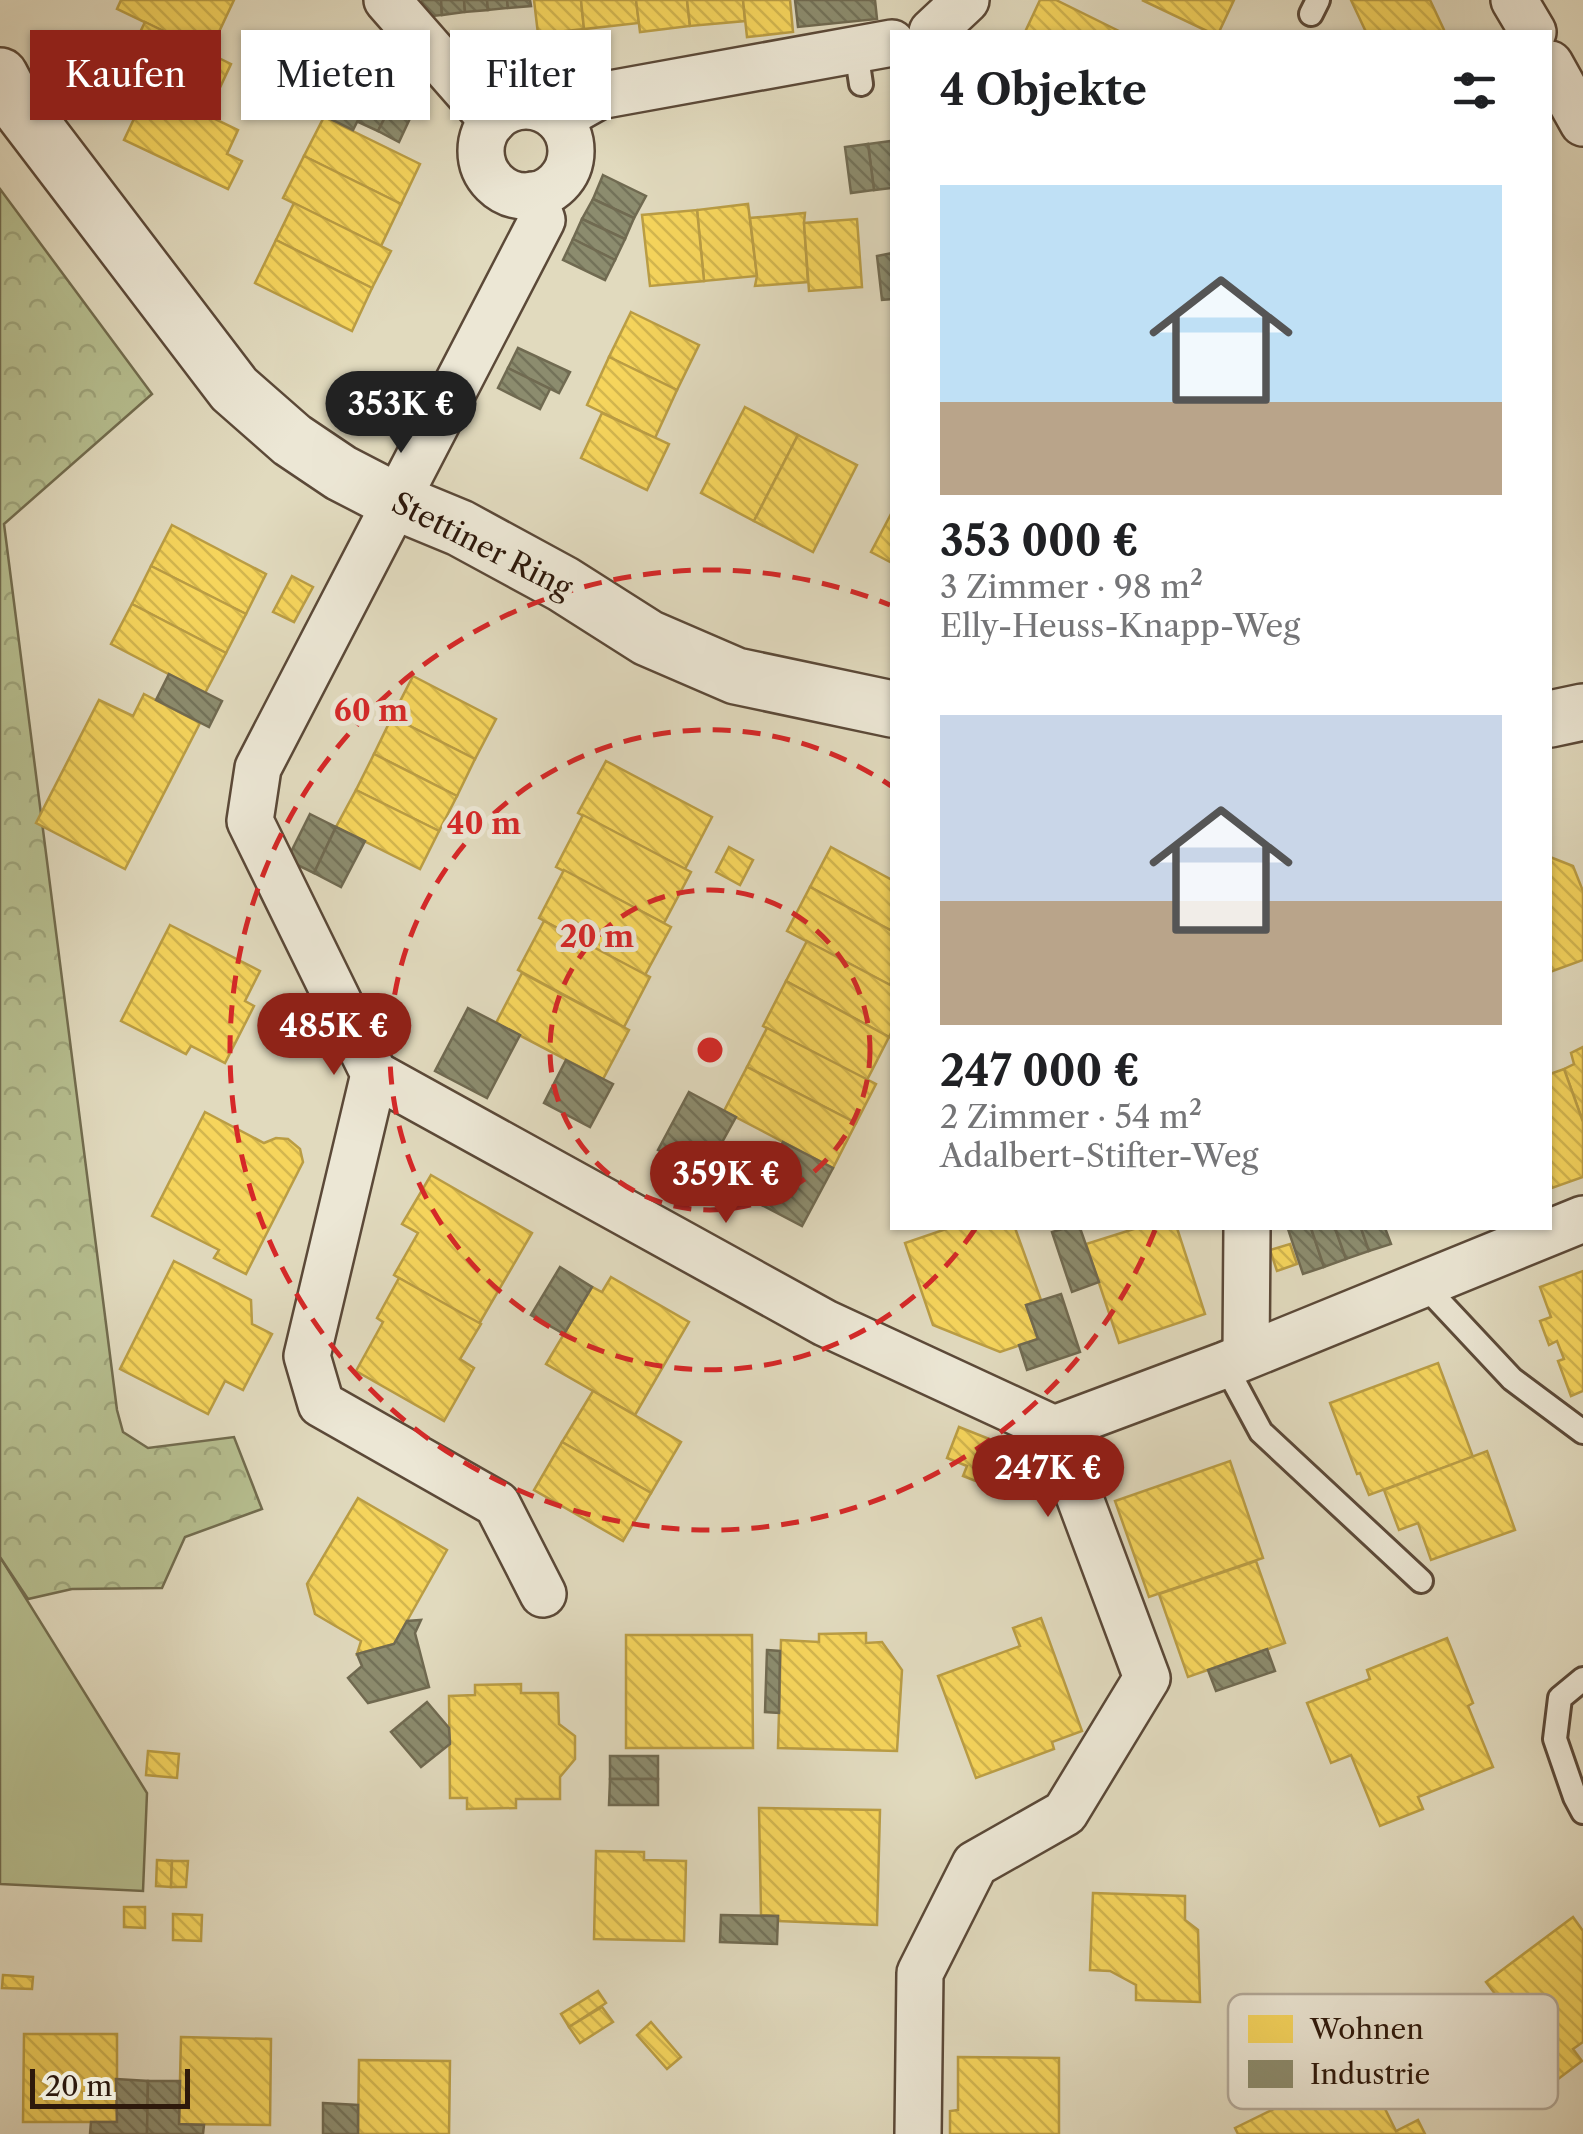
<!DOCTYPE html>
<html lang="de">
<head>
<meta charset="utf-8">
<style>
	body { margin:0; font-family:"Libre Caslon Text",serif; background:#f6f6f6; color:#202124; height:100vh; display:flex; flex-direction:column; font-size:38px; white-space:nowrap }
	* { box-sizing:border-box; margin:0 }
	p { font-size:32px; color:#757577 }
	.icon { flex:none; width:55px; height:55px; fill:none; stroke:currentColor; stroke-width:2; stroke-linecap:round; stroke-linejoin:round }
	.map { position:relative; flex:1; overflow:hidden }
	.side { position:absolute; left:890px; top:30px; width:662px; height:1200px; display:flex; flex-direction:column; background:#fff; border-radius:0px; box-shadow:0 2px 8px #0004 }
	.side>* { flex:none }
	.guide { position:absolute; left:30px; top:30px; width:710px; height:90px; display:flex; gap:20px }
	.scale { position:absolute; left:30px; bottom:25px; width:160px; box-sizing:border-box; padding-left:10px; border:5px solid #2e190c; border-top:0; font-size:28px; line-height:35px; white-space:nowrap; color:#2e190c; -webkit-text-stroke:8px #ece7d5; paint-order:stroke }
	.price { position:absolute; translate:-50% -85px; padding:0 22px; border-radius:35px; background:#8f2418; color:#fff; font-size:32px; line-height:65px; filter:drop-shadow(0 2px 5px #0008) }
	.price::after { content:''; position:absolute; left:50%; top:60px; width:30px; height:22px; margin-left:-15px; background:inherit; clip-path:polygon(0 0,100% 0,50% 100%) }
	.price.selected { background:#222; color:#fff }
	ul { padding:0; list-style:none }
	li { display:grid; align-content:center; gap:20px; height:530px; padding:0 50px }
	li span { display:grid; place-items:center; height:310px; border-radius:0px; color:#555 }
	li>.icon { margin-inline-start:auto }
	span .icon { width:180px; height:180px; fill:#fffc; stroke-width:1 }
	li b { font-size:42px }
	h2 { display:flex; justify-content:space-between; align-items:center; height:120px; padding:0 50px; font-size:42px }
	.chip { padding:0 35px; border-radius:0px; background:#fff; box-shadow:0 2px 8px #0004; font-size:35px; line-height:90px }
	.chip.selected { background:#8f2418; color:#fff }
	.map>svg:first-child { display:block }
</style>
</head>
<body>
<div class="map">
<svg width="1583" height="2134" viewBox="0 0 1583 2134">
	<defs>
		<pattern id="park-crowns" width="20" height="18" patternUnits="userSpaceOnUse" patternTransform="scale(2.5)"><rect width="20" height="18" fill="#b6be8f"/><path d="M2 6a3 3 0 1 1 6 0M12 15a3 3 0 1 1 6 0" fill="none" stroke="#9da37a"/></pattern>
		<pattern id="homes-back-hatch" width="6" height="6" patternUnits="userSpaceOnUse" patternTransform="scale(2.5)"><rect width="6" height="6" fill="#f6d55c"/><path d="M-1 5l2 2M0 0l6 6M5-1l2 2" fill="none" stroke="#d3b64f"/></pattern>
		<pattern id="industry-back-hatch" width="6" height="6" patternUnits="userSpaceOnUse" patternTransform="scale(2.5)"><rect width="6" height="6" fill="#8c8c6e"/><path d="M-1 5l2 2M0 0l6 6M5-1l2 2" fill="none" stroke="#737259"/></pattern>
	</defs>
	<rect width="100%" height="100%" fill="#e1dabe"/>
	<filter id="stains"><feTurbulence type="fractalNoise" baseFrequency=".002" numOctaves="4"/><feColorMatrix values="0 0 0 0 .2 0 0 0 0 .09 0 0 0 0 .02 0 0 0 .5 -.17"/></filter>
	<radialGradient id="worn" r=".72"><stop offset=".6" stop-color="#630" stop-opacity="0"/><stop offset="1" stop-color="#630" stop-opacity=".3"/></radialGradient>
	<path fill="#b6be8f" stroke="#726c4e" stroke-width="2.5" d="M0 1557 147 1793 143 1891 0 1884Z"/>
	<path fill="url(#park-crowns)" stroke="#726c4e" stroke-width="2.5" d="M0 189 152 394 4 524 117 1410 123 1432 148 1448 234 1437 262 1509 185 1537 162 1588 72 1589 28 1599 0 1557Z"/>
	<g fill="url(#homes-back-hatch)" stroke="#ba9d44" stroke-width="2.5">
		<path d="M121 0H234L209 53 117 9Z"/>
		<path d="M534 0H581L584 29 538 34Z"/>
		<path d="M581 0H636L639 23 584 29Z"/>
		<path d="M636 0H687L690 26 640 32Z"/>
		<path d="M687 0H743L745 21 690 26Z"/>
		<path d="M743 0H790L793 32 747 37Z"/>
		<path d="M1040 0H1056L1119 31 1025 32Z"/>
		<path d="M1142 0H1234L1219 32H1209Z"/>
		<path d="M1351 0H1430L1445 32H1366Z"/>
		<path d="M145 22 231 64 207 115 120 74Z"/>
		<path d="M149 87 238 130 227 154 242 161 228 189 124 140Z"/>
		<path d="M324 117 420 164 401 204 304 156Z"/>
		<path d="M304 156 401 204 381 246 283 198Z"/>
		<path d="M294 203 391 251 372 288 276 240Z"/>
		<path d="M748 204 757 276 704 281 697 210Z"/>
		<path d="M697 210 704 281 650 286 642 215Z"/>
		<path d="M805 213 804 223 808 282 755 286 757 276 750 218Z"/>
		<path d="M857 219 862 287 809 291 804 223Z"/>
		<path d="M276 240 372 288 352 331 255 283Z"/>
		<path d="M631 312 699 345 677 390 609 357Z"/>
		<path d="M609 357 677 390 655 438 587 405Z"/>
		<path d="M745 407 798 435 754 521 701 493Z"/>
		<path d="M602 413 669 444 647 490 581 458Z"/>
		<path d="M798 435 857 465 813 552 754 521Z"/>
		<path d="M892 512V563L871 552Z"/>
		<path d="M172 525 266 574 246 614 151 566Z"/>
		<path d="M151 566 246 614 226 653 132 604Z"/>
		<path d="M292 576 313 587 294 622 273 612Z"/>
		<path d="M132 604 226 653 205 693 111 644Z"/>
		<path d="M413 676 496 719 475 759 392 717Z"/>
		<path d="M144 694 200 723 125 869 36 823 99 700 133 716Z"/>
		<path d="M392 717 475 759 457 796 374 754Z"/>
		<path d="M374 754 457 796 439 831 356 790Z"/>
		<path d="M606 761 712 817 685 869 578 813Z"/>
		<path d="M356 790 439 831 420 869 336 827Z"/>
		<path d="M583 815 691 872 664 923 556 867Z"/>
		<path d="M729 847 753 860 740 885 716 872Z"/>
		<path d="M831 847 892 880V931L810 887Z"/>
		<path d="M1550 857 1573 866 1583 891V960L1550 972Z"/>
		<path d="M564 870 671 927 645 975 539 918Z"/>
		<path d="M810 887 892 931V979L890 985 787 931Z"/>
		<path d="M544 921 650 977 624 1027 518 970Z"/>
		<path d="M170 925 260 971 245 1001 254 1006 225 1063 191 1046 186 1054 121 1021Z"/>
		<path d="M807 941 892 986V1031L889 1037 786 981Z"/>
		<path d="M522 973 629 1030 603 1079 496 1023Z"/>
		<path d="M786 981 889 1037 867 1080 763 1026Z"/>
		<path d="M767 1028 876 1084 856 1123 747 1067Z"/>
		<path d="M1583 1047V1122L1564 1069 1574 1064 1571 1053Z"/>
		<path d="M747 1067 856 1123 833 1168 724 1111Z"/>
		<path d="M1564 1069 1583 1122V1177L1552 1188 1550 1182V1074Z"/>
		<path d="M205 1112 264 1143 276 1138 288 1139 300 1149 303 1162 246 1274 214 1258 219 1250 152 1216Z"/>
		<path d="M431 1175 532 1233 479 1324 394 1275 418 1233 402 1224Z"/>
		<path d="M949 1228H1015L1041 1300 1026 1305 1038 1339 1000 1352 933 1325 905 1243Z"/>
		<path d="M1137 1228H1177L1205 1314 1119 1343 1086 1244Z"/>
		<path d="M1290 1244 1297 1264 1277 1271 1270 1250Z"/>
		<path d="M174 1261 251 1300 252 1324 272 1334 243 1390 225 1381 208 1414 120 1369Z"/>
		<path d="M1583 1271V1391L1571 1396 1558 1361 1564 1359 1557 1341 1549 1345 1540 1321 1551 1317 1540 1287Z"/>
		<path d="M611 1277 689 1322 635 1415 546 1364 592 1287 602 1292Z"/>
		<path d="M399 1278 481 1324 460 1359 474 1368 444 1421 356 1371 383 1322 377 1318Z"/>
		<path d="M1438 1363 1473 1457 1369 1495 1360 1473 1357 1474 1330 1403Z"/>
		<path d="M593 1391 681 1442 651 1493 562 1442Z"/>
		<path d="M959 1427 1007 1446 991 1487 963 1476 967 1466 947 1458Z"/>
		<path d="M562 1442 651 1493 623 1541 534 1490Z"/>
		<path d="M1487 1451 1515 1530 1431 1560 1418 1523 1399 1530 1384 1490Z"/>
		<path d="M1230 1461 1263 1558 1149 1597 1115 1501Z"/>
		<path d="M358 1498 447 1550 394 1644 357 1654 361 1641 315 1614 307 1584Z"/>
		<path d="M1256 1561 1285 1643 1188 1677 1159 1594Z"/>
		<path d="M1041 1618 1082 1731 1052 1742 1054 1749 976 1778 938 1676 1020 1646 1013 1628Z"/>
		<path d="M866 1633V1643L882 1642 902 1670 897 1751 778 1748 781 1640 819 1642V1634Z"/>
		<path d="M626 1635H752L753 1748H626Z"/>
		<path d="M1447 1638 1473 1703 1468 1706 1493 1767 1418 1797 1423 1809 1380 1826 1351 1755 1331 1763 1307 1703 1370 1679 1367 1670Z"/>
		<path d="M521 1684V1693H558L559 1724 575 1736V1759L560 1777V1799H516V1808L467 1809V1798H450L449 1696 475 1695V1685Z"/>
		<path d="M148 1751 179 1754 177 1778 146 1775Z"/>
		<path d="M759 1808 880 1810 877 1925 778 1921V1916L761 1915Z"/>
		<path d="M596 1851 644 1852V1860L686 1861 684 1941 594 1939Z"/>
		<path d="M157 1860 172 1861 171 1887 156 1886Z"/>
		<path d="M172 1861H188L186 1887H171Z"/>
		<path d="M1093 1893 1185 1896V1920L1198 1930 1200 2002 1136 2000V1985L1110 1971 1090 1970Z"/>
		<path d="M124 1907H145V1928L124 1927Z"/>
		<path d="M173 1914 202 1915 201 1941 173 1940Z"/>
		<path d="M1573 1917 1583 1931V2042L1573 2049 1582 2061 1529 2101 1501 2064 1531 2041 1486 1982Z"/>
		<path d="M3 1975 33 1977 32 1989 2 1988Z"/>
		<path d="M598 1991 606 2003 569 2027 561 2014Z"/>
		<path d="M602 2007 613 2022 580 2043 569 2027Z"/>
		<path d="M651 2022 681 2057 667 2069 637 2035Z"/>
		<path d="M24 2034H117V2122H23Z"/>
		<path d="M181 2037 271 2039 270 2125 179 2124Z"/>
		<path d="M1356 2050 1396 2131 1418 2120 1425 2134H1238L1235 2128 1286 2103 1278 2088Z"/>
		<path d="M958 2057 1059 2058V2134H950V2111L958 2110Z"/>
		<path d="M359 2060 450 2061 449 2134H358Z"/>
	</g>
	<g fill="url(#industry-back-hatch)" stroke="#706a51" stroke-width="2.5">
		<path d="M422 0H441L442 15 423 17Z"/>
		<path d="M441 0H464L465 12 442 15Z"/>
		<path d="M464 0H487L488 10 465 12Z"/>
		<path d="M487 0H507L508 8 488 10Z"/>
		<path d="M507 0H530L531 6 508 8Z"/>
		<path d="M795 0H875L877 19 798 27Z"/>
		<path d="M333 68 353 78 333 120 313 110Z"/>
		<path d="M353 78 374 88 353 130 333 120Z"/>
		<path d="M379 79 399 90 378 131 358 122Z"/>
		<path d="M399 90 419 99 399 142 378 131Z"/>
		<path d="M891 141 892 188 874 190 868 144Z"/>
		<path d="M868 144 874 190 851 193 845 147Z"/>
		<path d="M603 175 646 196 634 218 593 199Z"/>
		<path d="M593 199 634 218 625 239 582 219Z"/>
		<path d="M582 219 625 239 615 260 573 239Z"/>
		<path d="M573 239 615 260 605 280 563 260Z"/>
		<path d="M892 253V299L882 300 877 256Z"/>
		<path d="M518 348 570 372 559 393 508 368Z"/>
		<path d="M508 368 550 389 540 409 498 388Z"/>
		<path d="M169 674 222 701 209 727 156 700Z"/>
		<path d="M310 814 336 827 314 873 287 860Z"/>
		<path d="M336 827 365 841 341 887 314 873Z"/>
		<path d="M468 1008 520 1035 487 1098 435 1071Z"/>
		<path d="M566 1060 613 1084 590 1127 544 1103Z"/>
		<path d="M689 1092 736 1117 705 1173 658 1150Z"/>
		<path d="M783 1142 833 1168 802 1226 752 1200Z"/>
		<path d="M1066 1228H1080L1099 1282 1072 1292 1052 1232Z"/>
		<path d="M1293 1228H1311L1324 1267 1303 1274 1288 1229Z"/>
		<path d="M1311 1228H1335L1346 1259 1324 1267Z"/>
		<path d="M1335 1228H1361L1369 1251 1346 1259Z"/>
		<path d="M1361 1228H1385L1391 1244 1369 1251Z"/>
		<path d="M560 1267 592 1287 564 1334 531 1315Z"/>
		<path d="M1061 1294 1080 1352 1027 1370 1019 1345 1038 1339 1026 1305Z"/>
		<path d="M421 1620 415 1633 429 1687 368 1703 348 1678 362 1666 357 1654 394 1644 407 1621Z"/>
		<path d="M1267 1649 1275 1671 1216 1691 1208 1670Z"/>
		<path d="M767 1650 780 1651 779 1713 765 1712Z"/>
		<path d="M427 1702 449 1728 450 1744 421 1767 391 1732Z"/>
		<rect x="610" y="1756" width="48" height="23"/>
		<path d="M610 1779H658V1805H609Z"/>
		<path d="M721 1915 778 1916 777 1944 720 1942Z"/>
		<path d="M116 2079 148 2081 147 2134H90L91 2122H117Z"/>
		<path d="M148 2081H180L179 2124 204 2125 203 2134H147Z"/>
		<path d="M323 2103 358 2105V2134H323Z"/>
	</g>
	<g fill="none" stroke-linecap="round" stroke-linejoin="round">
		<g stroke="#5b4938" stroke-width="28">
			<g id="service">
				<path d="M1311 14 1318 0"/>
				<path d="M856 50 861 84"/>
				<path d="M1423 1284 1512 1379 1583 1432"/>
				<path d="M1225 1365 1261 1432 1421 1581"/>
				<path d="M1583 1679 1560 1698 1555 1739 1575 1797 1583 1812"/>
			</g>
		</g>
		<g stroke="#5b4938" stroke-width="50">
			<g id="minor">
				<path d="M387 0 493 121"/>
				<path d="M1514 0 1533 32"/>
				<path d="M932 32 966 0"/>
				<path d="M1550 64 1583 123"/>
				<circle cx="526" cy="151" r="45"/>
				<path d="M558 119 599 96 892 43"/>
				<path d="M533 195 542 220 258 768 250 821 374 1074 307 1356 321 1404 497 1504 543 1594"/>
				<path d="M374 1074 825 1323 1054 1429"/>
				<path d="M1246 1355 1247 1228"/>
				<path d="M918 2134 920 1973 975 1864 1065 1813 1147 1678 1054 1429 1225 1365 1583 1219"/>
			</g>
		</g>
		<g stroke="#5b4938" stroke-width="60">
			<g id="tertiary">
				<path d="M0 76 10 95 234 389 292 440 341 473 397 502 460 528 563 584 648 638 736 676 892 709"/>
				<path d="M1550 719 1583 712"/>
			</g>
		</g>
		<use href="#service" stroke="#ece7d5" stroke-width="22"/>
		<use href="#minor" stroke="#ece7d5" stroke-width="45"/>
		<use href="#tertiary" stroke="#ece7d5" stroke-width="55"/>
	</g>
	<g fill="none" stroke="#d62828" stroke-width="5" stroke-dasharray="18 12">
		<circle cx="710" cy="1050" r="160"/>
		<path d="M975 1229A320 320 0 1 1 891 786"/>
		<path d="M1155 1230A480 480 0 1 1 890 605"/>
	</g>
	<g text-anchor="middle" dominant-baseline="central" stroke-width="10" stroke-linejoin="round" paint-order="stroke">
		<g font-size="30" fill="#2e190c" stroke="#ece7d5">
			<text transform="translate(482 545) rotate(27)">Stettiner Ring</text>
		</g>
	</g>
	<rect x="1228" y="1994" width="330" height="115" rx="15" fill="#ece7d5" stroke="#b3a999" stroke-width="2.5"/>
	<rect x="1248" y="2015" width="45" height="28" fill="#f6d55c"/>
	<rect x="1248" y="2060" width="45" height="28" fill="#8c8c6e"/>
	<g font-size="28" fill="#2e190c">
		<text x="1310" y="2039">Wohnen</text>
		<text x="1310" y="2084">Industrie</text>
	</g>
	<circle cx="710" cy="1050" r="15" fill="#d62828" stroke="#ece7d5" stroke-width="5"/>
	<g font-size="30" text-anchor="middle" font-weight="bold" fill="#d62828" stroke="#ece7d5" stroke-width="10" stroke-linejoin="round" paint-order="stroke">
		<text x="371" y="721">60 m</text>
		<text x="484" y="834">40 m</text>
		<text x="597" y="947">20 m</text>
	</g>
	<rect width="100%" height="100%" filter="url(#stains)"/>
	<rect width="100%" height="100%" fill="url(#worn)"/>
</svg>
<div class="scale">20 m</div>
<b class="price selected" style="left:401px;top:456px">353K €</b>
<b class="price" style="left:334px;top:1078px">485K €</b>
<b class="price" style="left:726px;top:1226px">359K €</b>
<b class="price" style="left:1048px;top:1520px">247K €</b>
<div class="guide">
<a class="chip selected">Kaufen</a>
<a class="chip">Mieten</a>
<a class="chip">Filter</a>
</div>
<section class="side">
<h2>4 Objekte<svg class="icon" aria-label="filters" viewBox="0 0 24 24"><path d="M4 7h16M4 17h16"/><circle cx="9" cy="7" r="2"/><circle cx="15" cy="17" r="2"/></svg></h2>
<ul>
<li><span style="background:linear-gradient(#bfe0f5 70%,#b9a48a 0)"><svg class="icon" aria-label="home" viewBox="0 0 24 24"><path d="M3 11l9-7 9 7M6 9v11h12V9"/></svg></span><div><b>353 000 €</b><p>3 Zimmer · 98 m²</p><p>Elly-Heuss-Knapp-Weg</p></div></li>
<li><span style="background:linear-gradient(#c9d6e8 60%,#b9a48a 0)"><svg class="icon" aria-label="home" viewBox="0 0 24 24"><path d="M3 11l9-7 9 7M6 9v11h12V9"/></svg></span><div><b>247 000 €</b><p>2 Zimmer · 54 m²</p><p>Adalbert-Stifter-Weg</p></div></li>
</ul>
</section>
</div>
</body>
</html>
